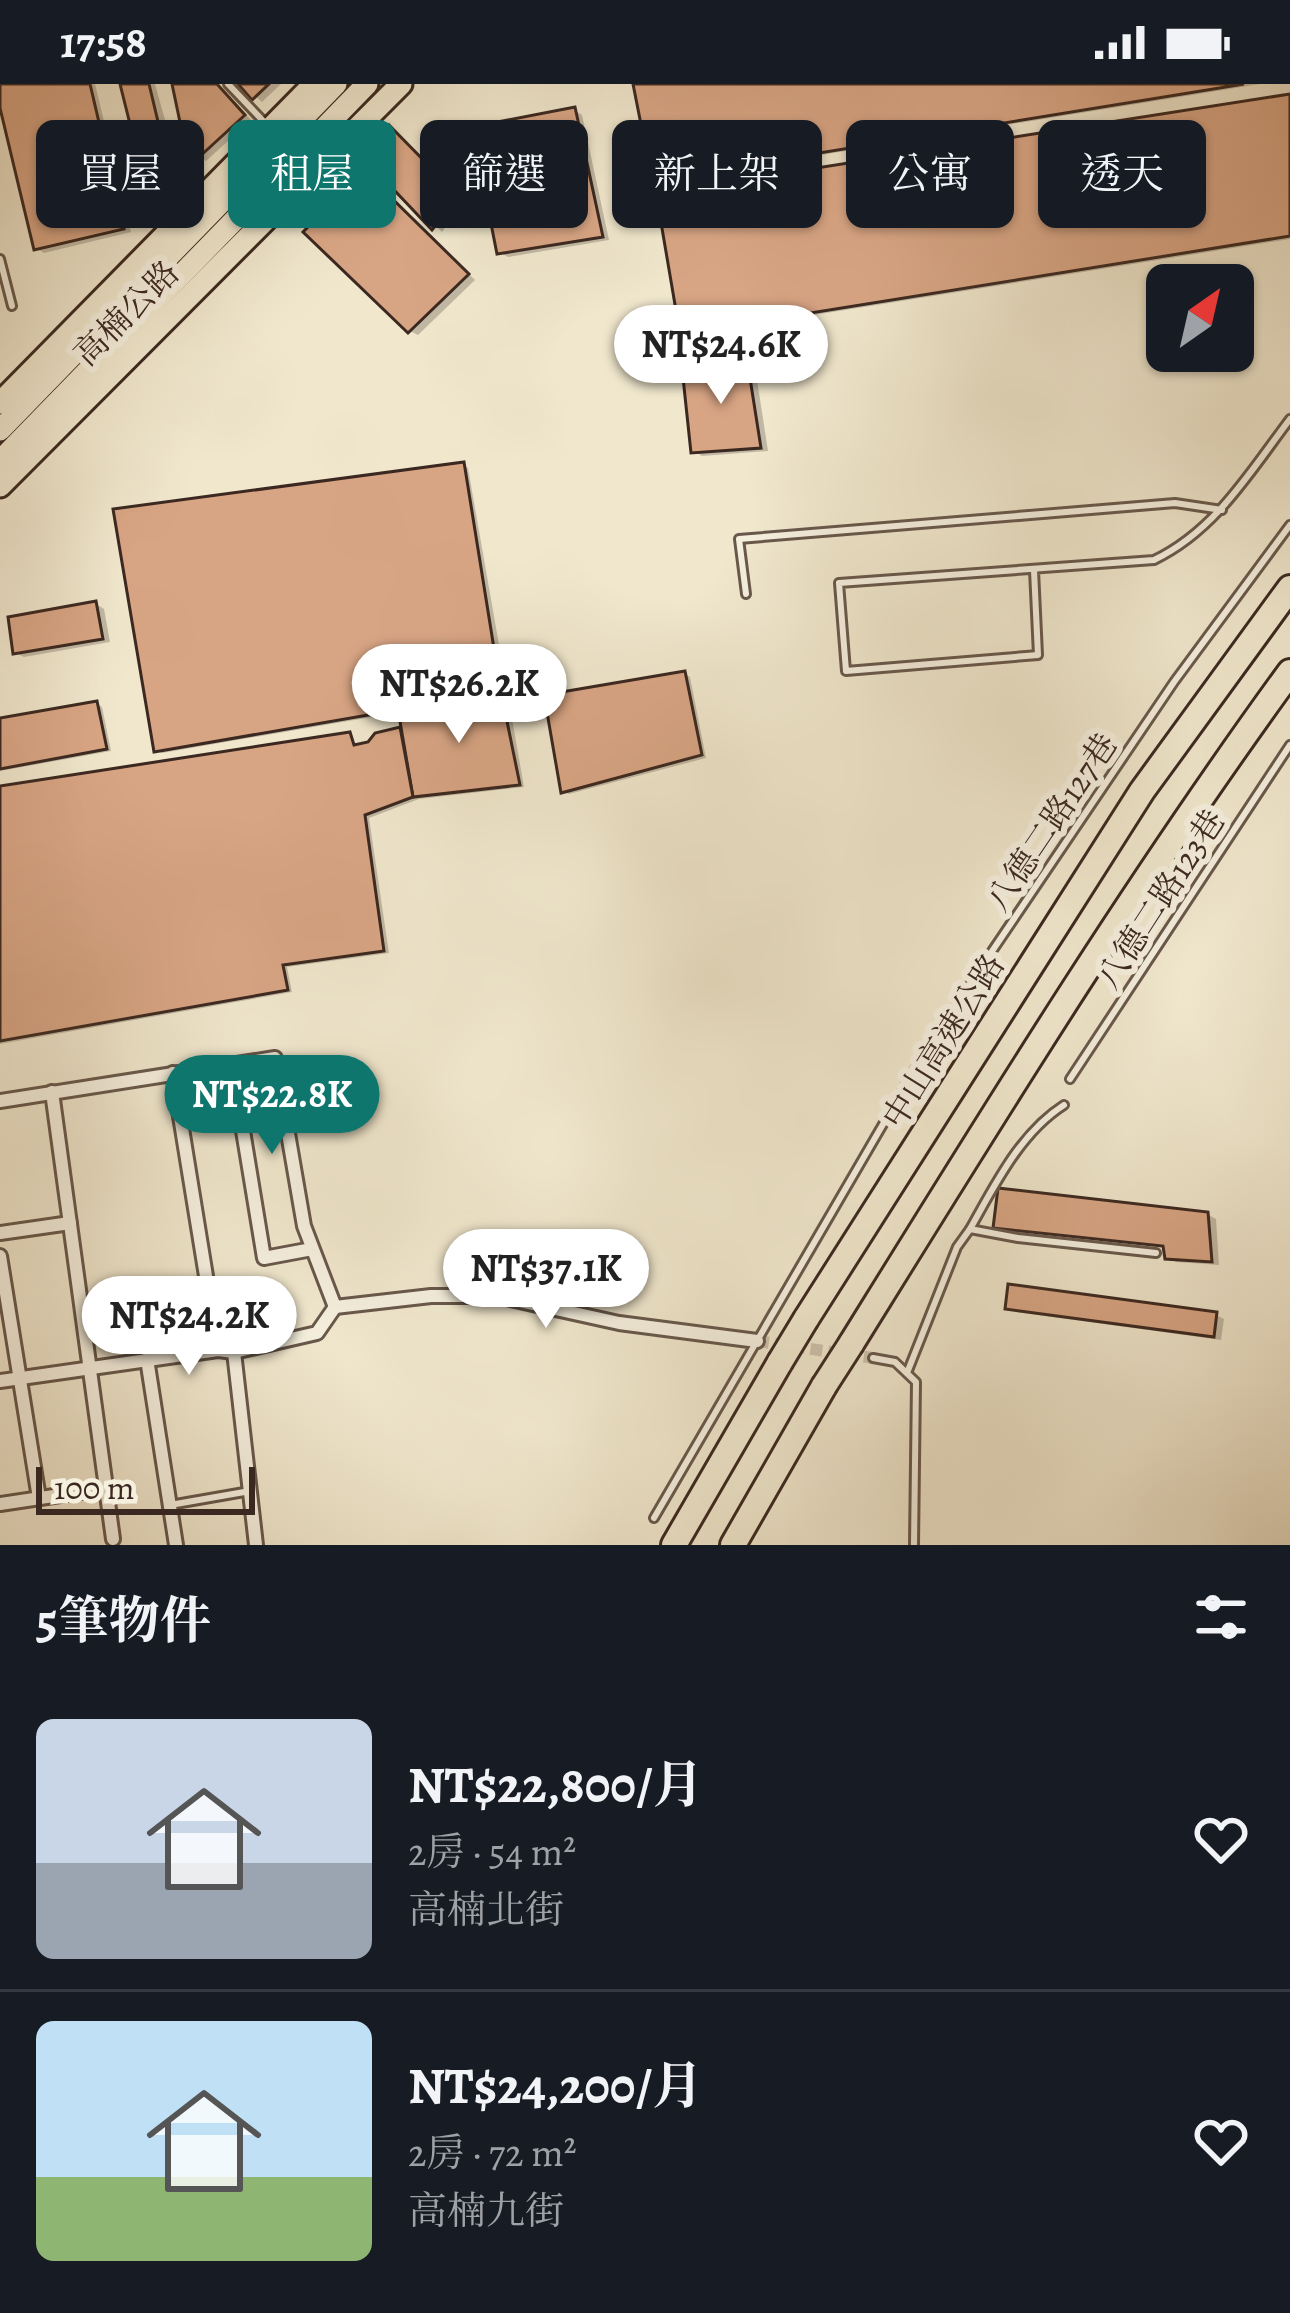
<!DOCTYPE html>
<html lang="zh-TW">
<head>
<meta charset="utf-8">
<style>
	body { margin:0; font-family:Alegreya,"Noto Serif TC",serif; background:#20242c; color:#f1f3f6; height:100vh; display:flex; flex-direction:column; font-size:45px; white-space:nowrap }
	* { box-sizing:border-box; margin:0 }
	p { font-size:39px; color:#9ea1a6 }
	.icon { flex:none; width:66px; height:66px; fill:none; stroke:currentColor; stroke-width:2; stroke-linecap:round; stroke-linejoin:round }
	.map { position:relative; height:1461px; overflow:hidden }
	.details { display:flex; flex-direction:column; background:#171b24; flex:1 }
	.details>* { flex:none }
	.top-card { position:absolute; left:36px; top:36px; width:1218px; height:108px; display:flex; gap:24px }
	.needle { width:78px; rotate:34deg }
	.buttons { position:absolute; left:1146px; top:180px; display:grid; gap:24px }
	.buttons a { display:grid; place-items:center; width:108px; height:108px; border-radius:18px; background:#171b24; box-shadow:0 3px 9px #0004; font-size:60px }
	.scale { position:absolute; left:36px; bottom:30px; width:219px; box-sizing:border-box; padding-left:12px; border:6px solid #3b2820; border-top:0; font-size:33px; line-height:42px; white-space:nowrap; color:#3b2820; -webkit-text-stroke:9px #f5efde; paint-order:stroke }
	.price { position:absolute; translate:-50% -102px; padding:0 27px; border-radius:42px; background:#fff; color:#222; font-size:39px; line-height:78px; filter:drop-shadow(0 3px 6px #0008) }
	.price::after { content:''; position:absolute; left:50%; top:72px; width:36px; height:27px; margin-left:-18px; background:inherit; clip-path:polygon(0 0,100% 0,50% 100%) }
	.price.active { background:#0f766e; color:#fff }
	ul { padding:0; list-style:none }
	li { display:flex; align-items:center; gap:36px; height:300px; padding:0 36px }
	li+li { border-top:3px solid #363941 }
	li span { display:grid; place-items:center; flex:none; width:336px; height:240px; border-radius:18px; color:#555 }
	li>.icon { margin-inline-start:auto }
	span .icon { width:144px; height:144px; fill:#fffc; stroke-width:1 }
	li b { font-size:51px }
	h2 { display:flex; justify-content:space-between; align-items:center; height:144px; padding:0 36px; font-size:51px }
	.tag { padding:0 42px; border-radius:18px; background:#171b24; box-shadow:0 3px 9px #0004; font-size:42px; line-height:108px }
	.tag.active { background:#0f766e; color:#fff }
	.status { display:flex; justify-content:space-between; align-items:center; height:84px; padding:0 60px; background:#171b24; direction:ltr }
	.status svg { height:33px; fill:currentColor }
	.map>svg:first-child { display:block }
</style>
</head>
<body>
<div class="status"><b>17:58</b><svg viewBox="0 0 49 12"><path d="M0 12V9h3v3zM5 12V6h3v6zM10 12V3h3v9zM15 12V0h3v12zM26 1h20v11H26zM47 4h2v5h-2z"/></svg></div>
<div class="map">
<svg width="1290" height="1461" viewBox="0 0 1290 1461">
	<rect width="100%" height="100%" fill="#f0e7cd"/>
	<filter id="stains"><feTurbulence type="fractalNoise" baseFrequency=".00167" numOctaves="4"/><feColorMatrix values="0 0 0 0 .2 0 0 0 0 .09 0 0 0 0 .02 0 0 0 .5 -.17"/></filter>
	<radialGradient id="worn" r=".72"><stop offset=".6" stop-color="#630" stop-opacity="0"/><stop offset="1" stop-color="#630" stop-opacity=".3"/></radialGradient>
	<g fill="#0003">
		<path d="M0 0H95L131 148 44 169 36 164Z"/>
		<path d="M123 0H155L185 108 152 121 147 118 146 56 135 50Z"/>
		<path d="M175 0H218L251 36 206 77 199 73Z"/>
		<path d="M242 0H281L262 18Z"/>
		<path d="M636 0H1260L660 97 654 94Z"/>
		<path d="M1290 13V155L688 251 683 248Z"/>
		<path d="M574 26 582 31 609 156 508 173 499 168Z"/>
		<path d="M390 44 448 100 453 133 442 148 364 70Z"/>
		<path d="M372 95 475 196 418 251 410 247Z"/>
		<path d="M747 278 755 283 768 367 702 372 694 367Z"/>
		<path d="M463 381 468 384 524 703 419 715 369 734 389 869 287 883 292 908 0 960V705L349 651 358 663 370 660 376 651 404 646 401 628 162 669 157 666Z"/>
		<path d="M96 520 104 525 110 558 24 573 16 569Z"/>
		<path d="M685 590 690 593 706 674 569 710 563 707Z"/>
		<path d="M97 620 102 623 111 667 0 687V637Z"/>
		<path d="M1207 1130 1216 1135 1219 1181 1176 1178 1168 1173 1166 1164 1004 1147 997 1142Z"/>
		<path d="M1008 1224 1216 1231 1224 1235 1221 1256 1016 1228Z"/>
	</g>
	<g fill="#d8a584" stroke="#3b2820" stroke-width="3">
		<path d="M0 0H90L124 145 34 166 0 24Z"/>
		<path d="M120 0H149L160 46 133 52Z"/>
		<path d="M172 0H217L245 31 197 75 185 62Z"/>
		<path d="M238 0H269L252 16Z"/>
		<path d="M633 0H1244L652 96Z"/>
		<path d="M1290 10V152L680 250 656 109Z"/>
		<path d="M575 23 603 153 497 170 472 43Z"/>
		<path d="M389 41 440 93 446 128 432 146 360 70Z"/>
		<path d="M166 48 181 105 161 110 162 116 144 120 128 57Z"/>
		<path d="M364 87 469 190 408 249 303 148Z"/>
		<path d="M747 275 761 364 691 369 682 284Z"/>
		<path d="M464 378 501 608 154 668 113 425Z"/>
		<path d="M96 517 103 555 13 570 8 533Z"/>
		<path d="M685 587 702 671 561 709 544 611Z"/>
		<path d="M501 608 520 701 413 713 398 626Z"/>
		<path d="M97 617 107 665 0 685V634Z"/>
		<path d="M400 643 413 713 365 731 384 867 283 881 288 906 0 957V702L350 648 354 661 368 658 375 649Z"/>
		<path d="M998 1104 1208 1128 1212 1178 1165 1175 1163 1162 993 1144Z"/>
		<path d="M1008 1200 1217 1228 1214 1253 1005 1225Z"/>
	</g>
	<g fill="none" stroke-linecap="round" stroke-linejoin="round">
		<path stroke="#ccc1aa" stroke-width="12" stroke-dasharray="12 6" stroke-linecap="butt" d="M757 1257 873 1274"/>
		<g stroke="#68584b" stroke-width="12">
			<g id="lane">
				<path d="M228 0 267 41"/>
				<path d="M0 175 12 222"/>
				<path d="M1034 486 1038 571 846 587 839 499 1154 476C1215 447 1250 388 1290 335"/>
				<path d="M746 510 739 455 1175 419 1222 426"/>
				<path d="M1070 995 1290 661"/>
				<path d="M970 1145C995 1101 1020 1049 1064 1021"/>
				<path d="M873 1274 895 1278 916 1298 914 1461"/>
				<path d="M907 1289 957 1163 970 1145 1018 1154 1156 1169"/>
				<path d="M170 1421 250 1407"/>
				<path d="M654 1434 932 956 1174 598 1290 441"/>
			</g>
		</g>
		<g stroke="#68584b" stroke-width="18">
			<g id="street">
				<path d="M232 980 264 1174 312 1165"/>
				<path d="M173 989 218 1266"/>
				<path d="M52 1008 113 1455"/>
				<path d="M0 1017 275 974 304 1142 335 1223"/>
				<path d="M0 1149 70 1139"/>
				<path d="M0 1172 39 1414"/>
				<path d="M335 1223 431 1212H497L619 1239 757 1257"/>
				<path d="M234 1268 256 1461"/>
				<path d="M147 1275 176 1461"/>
				<path d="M0 1297 218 1266 234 1268 317 1249 335 1223"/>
				<path d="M0 1420 107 1404"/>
			</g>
		</g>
		<g stroke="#3b2820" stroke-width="27">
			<g id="primary">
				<path d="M0 319 314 0"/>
				<path d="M0 346 336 0"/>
				<path d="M0 377 367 0"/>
				<path d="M0 402 401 0"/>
			</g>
		</g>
		<g stroke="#3b2820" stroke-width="30">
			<g id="highway">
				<path d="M806 1235 1142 707 1290 504"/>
				<path d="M851 1260C992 1033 1132 805 1290 588"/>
				<path d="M674 1461 780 1278"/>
				<path d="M733 1461 824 1302"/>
			</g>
		</g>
		<use href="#lane" stroke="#f5efde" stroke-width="6"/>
		<use href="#street" stroke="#f5efde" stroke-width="12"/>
		<use href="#primary" stroke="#f0e7cd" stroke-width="21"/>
		<use href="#highway" stroke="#f0e7cd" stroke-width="24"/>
		<g stroke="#3b2820" stroke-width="30" stroke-linecap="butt">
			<g id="highway-bridge">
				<path d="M780 1278 806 1235"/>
				<path d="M824 1302 851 1260"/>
			</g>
		</g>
		<use href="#highway-bridge" stroke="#f0e7cd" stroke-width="24"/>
	</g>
	<g text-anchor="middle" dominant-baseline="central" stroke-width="12" stroke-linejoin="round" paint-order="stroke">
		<g font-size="33" fill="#3b2820" stroke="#f5efde">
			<text transform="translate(126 229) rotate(-45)">高楠公路</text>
			<text transform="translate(1051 738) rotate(-56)">八德二路127巷</text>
			<text transform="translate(1160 815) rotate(-57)">八德二路123巷</text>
			<text transform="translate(943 957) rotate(-58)">中山高速公路</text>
		</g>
	</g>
	<rect width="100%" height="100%" filter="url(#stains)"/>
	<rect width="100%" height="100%" fill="url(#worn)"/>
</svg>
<div class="buttons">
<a><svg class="needle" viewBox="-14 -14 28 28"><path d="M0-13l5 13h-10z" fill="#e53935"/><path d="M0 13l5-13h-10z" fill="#9ea1a6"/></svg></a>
</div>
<div class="scale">100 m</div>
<b class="price" style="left:721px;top:323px">NT$24.6K</b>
<b class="price" style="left:459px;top:662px">NT$26.2K</b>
<b class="price active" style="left:272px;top:1073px">NT$22.8K</b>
<b class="price" style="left:546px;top:1247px">NT$37.1K</b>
<b class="price" style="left:189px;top:1294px">NT$24.2K</b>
<div class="top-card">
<a class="tag">買屋</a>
<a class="tag active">租屋</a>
<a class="tag">篩選</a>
<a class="tag">新上架</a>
<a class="tag">公寓</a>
<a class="tag">透天</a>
</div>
</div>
<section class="details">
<h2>5筆物件<svg class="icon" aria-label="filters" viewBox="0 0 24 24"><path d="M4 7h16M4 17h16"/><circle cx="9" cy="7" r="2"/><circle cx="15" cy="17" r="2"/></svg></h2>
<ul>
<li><span style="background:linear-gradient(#c9d6e8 60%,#9aa5b1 0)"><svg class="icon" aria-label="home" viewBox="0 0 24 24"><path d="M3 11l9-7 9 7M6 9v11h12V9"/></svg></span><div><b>NT$22,800/月</b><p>2房 · 54 m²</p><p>高楠北街</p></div><svg class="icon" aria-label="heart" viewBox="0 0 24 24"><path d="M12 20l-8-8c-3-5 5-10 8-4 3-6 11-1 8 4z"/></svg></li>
<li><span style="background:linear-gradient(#bfe0f5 65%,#8fb573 0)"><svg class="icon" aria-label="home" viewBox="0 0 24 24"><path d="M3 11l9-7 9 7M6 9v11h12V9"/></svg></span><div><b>NT$24,200/月</b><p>2房 · 72 m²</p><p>高楠九街</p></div><svg class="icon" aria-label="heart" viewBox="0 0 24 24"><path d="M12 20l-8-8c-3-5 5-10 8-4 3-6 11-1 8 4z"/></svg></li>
</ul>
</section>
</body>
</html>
